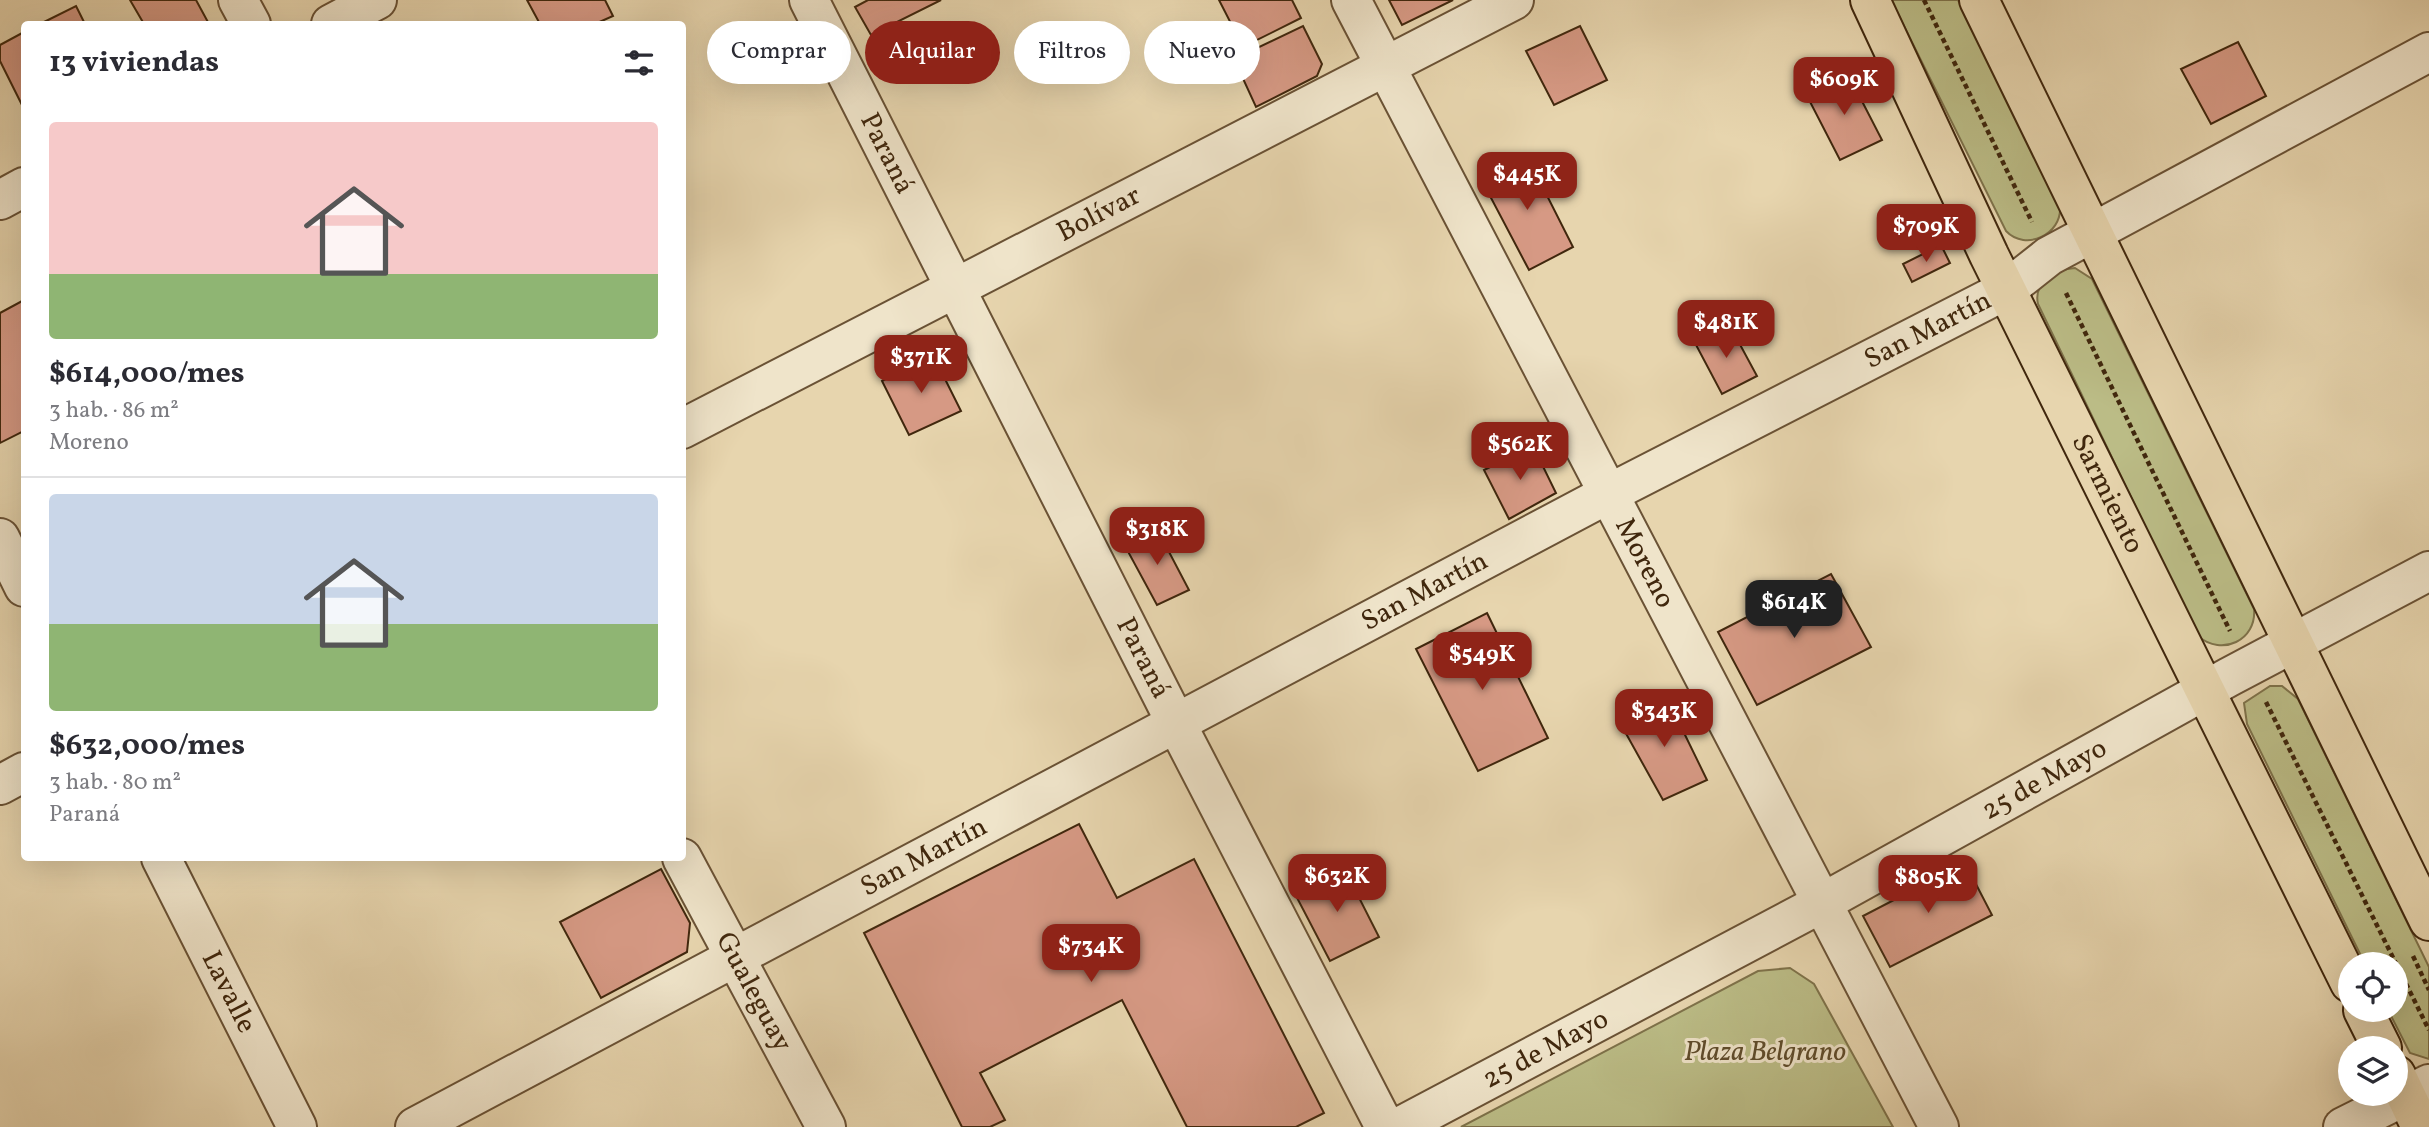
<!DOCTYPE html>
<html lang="es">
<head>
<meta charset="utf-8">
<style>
	body { margin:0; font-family:Vollkorn,serif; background:#f7f7f7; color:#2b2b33; height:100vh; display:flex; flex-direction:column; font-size:26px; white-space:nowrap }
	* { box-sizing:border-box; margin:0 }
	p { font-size:23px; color:#7c7c81 }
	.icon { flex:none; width:38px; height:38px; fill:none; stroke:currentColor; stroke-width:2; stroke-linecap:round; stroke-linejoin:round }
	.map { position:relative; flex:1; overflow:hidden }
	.side { position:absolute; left:21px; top:21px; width:665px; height:840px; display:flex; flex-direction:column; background:#fff; border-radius:7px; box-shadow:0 7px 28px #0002 }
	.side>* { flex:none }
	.top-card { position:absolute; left:707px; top:21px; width:665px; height:63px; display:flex; gap:14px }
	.tools { position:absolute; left:2338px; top:952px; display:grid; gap:14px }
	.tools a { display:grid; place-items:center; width:70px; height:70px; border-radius:50%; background:#fff; box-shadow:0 7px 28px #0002; font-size:35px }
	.price { position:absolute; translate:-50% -60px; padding:0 16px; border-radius:14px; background:#8f2418; color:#fff; font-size:23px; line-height:46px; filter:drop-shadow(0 2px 4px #0008) }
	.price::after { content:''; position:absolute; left:50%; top:42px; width:21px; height:16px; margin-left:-10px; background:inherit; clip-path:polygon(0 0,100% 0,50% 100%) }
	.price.on { background:#222; color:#fff }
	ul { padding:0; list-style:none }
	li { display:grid; align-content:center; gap:14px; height:371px; padding:0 28px }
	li+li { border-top:2px solid #e1e1e2 }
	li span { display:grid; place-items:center; height:217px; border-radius:7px; color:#555 }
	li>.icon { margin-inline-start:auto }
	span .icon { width:126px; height:126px; fill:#fffc; stroke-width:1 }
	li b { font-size:30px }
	h2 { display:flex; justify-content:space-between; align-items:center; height:84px; padding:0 28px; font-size:30px }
	.pill { padding:0 24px; border-radius:32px; background:#fff; box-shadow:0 7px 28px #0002; font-size:24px; line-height:63px }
	.pill.on { background:#8f2418; color:#fff }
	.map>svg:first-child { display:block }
</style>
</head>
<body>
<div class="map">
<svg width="2429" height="1127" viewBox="0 0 2429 1127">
	<rect width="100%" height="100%" fill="#e7d5ae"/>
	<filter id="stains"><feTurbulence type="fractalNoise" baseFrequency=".00286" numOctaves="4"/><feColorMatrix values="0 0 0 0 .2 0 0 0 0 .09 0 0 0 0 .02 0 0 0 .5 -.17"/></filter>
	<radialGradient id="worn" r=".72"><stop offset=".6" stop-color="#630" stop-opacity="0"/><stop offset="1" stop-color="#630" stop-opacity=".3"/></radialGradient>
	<g fill="#bbbc86" stroke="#7e724a" stroke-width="2">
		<path d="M1891 0H1958L2060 207C2062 234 2026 252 2006 231Z"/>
		<path d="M2075 268 2092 279 2254 609C2257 640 2222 657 2198 636L2038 304C2033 282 2056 269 2075 268Z"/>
		<path d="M2270 686H2282L2298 699 2429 967V1059L2410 1053 2388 1010H2396V964H2365L2247 724 2244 703Z"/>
		<path d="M1790 968 1814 984 1893 1127H1461L1758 971Z"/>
	</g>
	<g fill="#d69984" stroke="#40270d" stroke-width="2">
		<path d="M130 0H196L209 24H144Z"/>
		<path d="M527 0H605L613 16 595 24H540Z"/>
		<path d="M868 0H941L871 35 855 7Z"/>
		<path d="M1219 0H1292L1301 18 1243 47Z"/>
		<path d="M1389 0H1453L1402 25Z"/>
		<path d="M76 6 85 24H40Z"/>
		<path d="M1303 26 1322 64 1317 76 1256 107 1234 59Z"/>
		<path d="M1580 26 1607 80 1554 105 1526 51Z"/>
		<path d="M24 32V109L0 61V45Z"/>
		<path d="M2238 42 2266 96 2211 124 2181 69Z"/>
		<path d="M1848 74 1882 140 1840 160 1806 94Z"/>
		<path d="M1527 156 1573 247 1529 270 1480 177Z"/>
		<path d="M1941 245 1950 263 1912 282 1903 264Z"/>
		<path d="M24 300V431L0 443V313Z"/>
		<path d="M1730 326 1757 376 1722 394 1695 343Z"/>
		<path d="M933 355 961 411 909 435 882 381Z"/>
		<path d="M1533 446 1556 493 1509 519 1484 470Z"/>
		<path d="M1157 529 1189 590 1157 605 1125 546Z"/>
		<path d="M1831 574 1871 647 1757 705 1718 632Z"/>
		<path d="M1487 613 1548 738 1478 771 1416 649Z"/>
		<path d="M1667 698 1707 780 1663 800 1619 721Z"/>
		<path d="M1079 824 1117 898 1194 859 1324 1113 1296 1127H1187L1122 1000 980 1073 1005 1120 990 1127H962L864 933Z"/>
		<path d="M1965 863 1992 915 1890 967 1863 916Z"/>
		<path d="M1344 868 1379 937 1330 961 1294 892Z"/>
		<path d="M661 869 690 923 687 952 601 998 560 922Z"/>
	</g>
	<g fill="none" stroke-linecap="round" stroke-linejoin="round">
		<g stroke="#6a5235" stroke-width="42">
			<g id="minor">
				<path d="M238 0 251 24"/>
				<path id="s1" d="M809 0 1176 723 1385 1127"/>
				<path id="s2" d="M1351 0 1939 1127"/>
				<path d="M331 24 377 0"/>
				<path d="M0 200 24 187"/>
				<path id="s3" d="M682 429 1514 0"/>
				<path d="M0 538 24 587"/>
				<path d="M0 785 24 772"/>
				<path id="s4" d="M161 858 297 1127"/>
				<path id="s5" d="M682 858 826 1127"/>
				<path id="s6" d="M415 1127 1608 494 2006 290 2049 256 2429 52"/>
				<path id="s7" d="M1399 1127 1820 904 2229 677 2429 571"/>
				<path d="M2343 1127 2429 1084"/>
			</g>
		</g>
		<g stroke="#40270d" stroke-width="42">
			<g id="major">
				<path id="s8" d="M1870 0 1989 255 2350 983"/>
				<path d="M1979 0 2429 921"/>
				<path d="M2363 1010 2382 1048"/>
				<path d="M2396 1075 2421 1127"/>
			</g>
		</g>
		<g stroke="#40270d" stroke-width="4.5" stroke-dasharray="5 3.5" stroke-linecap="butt">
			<path d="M1924 0 2032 222"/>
			<path d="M2066 293 2230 631"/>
			<path d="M2266 702 2429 1030"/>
			<path d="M2413 956 2429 990"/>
		</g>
		<use href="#minor" stroke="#efe4ca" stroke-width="38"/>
		<use href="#major" stroke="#e7d5ae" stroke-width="38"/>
	</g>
	<g text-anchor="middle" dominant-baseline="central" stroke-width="6" stroke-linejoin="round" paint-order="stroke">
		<g font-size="28" fill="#40270d" stroke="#efe4ca">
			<text stroke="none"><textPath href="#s1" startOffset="172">Paraná</textPath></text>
			<text stroke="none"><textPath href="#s3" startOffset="469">Bolívar</textPath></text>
			<text stroke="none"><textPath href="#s6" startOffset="1710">San Martín</textPath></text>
			<text stroke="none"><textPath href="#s8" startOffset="548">Sarmiento</textPath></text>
			<text stroke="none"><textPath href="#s2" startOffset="635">Moreno</textPath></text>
			<text stroke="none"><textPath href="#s6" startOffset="1143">San Martín</textPath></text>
			<text stroke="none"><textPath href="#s1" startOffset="738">Paraná</textPath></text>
			<text stroke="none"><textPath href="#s7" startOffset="733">25 de Mayo</textPath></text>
			<text stroke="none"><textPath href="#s6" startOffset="576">San Martín</textPath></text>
			<text stroke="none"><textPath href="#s4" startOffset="150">Lavalle</textPath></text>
			<text stroke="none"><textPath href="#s5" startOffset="152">Gualeguay</textPath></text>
			<text stroke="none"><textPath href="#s7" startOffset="166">25 de Mayo</textPath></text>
		</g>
		<g font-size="28" font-style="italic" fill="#5f4c2b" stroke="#efe4ca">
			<text x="1765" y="1052">Plaza Belgrano</text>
		</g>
	</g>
	<rect width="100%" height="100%" filter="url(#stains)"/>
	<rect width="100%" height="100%" fill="url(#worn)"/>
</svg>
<div class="tools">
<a><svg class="icon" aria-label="locate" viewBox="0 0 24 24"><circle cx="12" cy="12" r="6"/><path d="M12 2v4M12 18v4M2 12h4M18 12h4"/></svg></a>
<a><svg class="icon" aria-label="layers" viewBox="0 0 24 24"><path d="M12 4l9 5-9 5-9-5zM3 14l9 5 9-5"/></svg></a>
</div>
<b class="price" style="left:1844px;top:117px">$609K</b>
<b class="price" style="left:1527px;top:212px">$445K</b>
<b class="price" style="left:1926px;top:264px">$709K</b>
<b class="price" style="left:1726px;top:360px">$481K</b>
<b class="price" style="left:921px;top:395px">$371K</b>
<b class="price" style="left:1520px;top:482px">$562K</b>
<b class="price" style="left:1157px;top:567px">$318K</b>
<b class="price on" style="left:1794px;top:640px">$614K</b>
<b class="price" style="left:1482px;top:692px">$549K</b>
<b class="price" style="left:1664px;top:749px">$343K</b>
<b class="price" style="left:1337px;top:914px">$632K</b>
<b class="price" style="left:1928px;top:915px">$805K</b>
<b class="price" style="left:1091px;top:984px">$734K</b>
<div class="top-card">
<a class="pill">Comprar</a>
<a class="pill on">Alquilar</a>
<a class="pill">Filtros</a>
<a class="pill">Nuevo</a>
</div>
<section class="side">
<h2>13 viviendas<svg class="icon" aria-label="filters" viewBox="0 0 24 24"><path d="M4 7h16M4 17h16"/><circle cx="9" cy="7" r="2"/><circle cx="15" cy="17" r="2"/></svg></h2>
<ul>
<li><span style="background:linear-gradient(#f6c9c9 70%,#8fb573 0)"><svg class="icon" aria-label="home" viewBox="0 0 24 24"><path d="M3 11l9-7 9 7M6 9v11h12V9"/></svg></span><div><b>$614,000/mes</b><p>3 hab. · 86 m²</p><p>Moreno</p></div></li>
<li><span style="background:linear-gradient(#c9d6e8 60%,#8fb573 0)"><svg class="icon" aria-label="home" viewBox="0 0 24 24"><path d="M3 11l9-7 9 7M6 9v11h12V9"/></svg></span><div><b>$632,000/mes</b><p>3 hab. · 80 m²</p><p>Paraná</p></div></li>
</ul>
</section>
</div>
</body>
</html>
